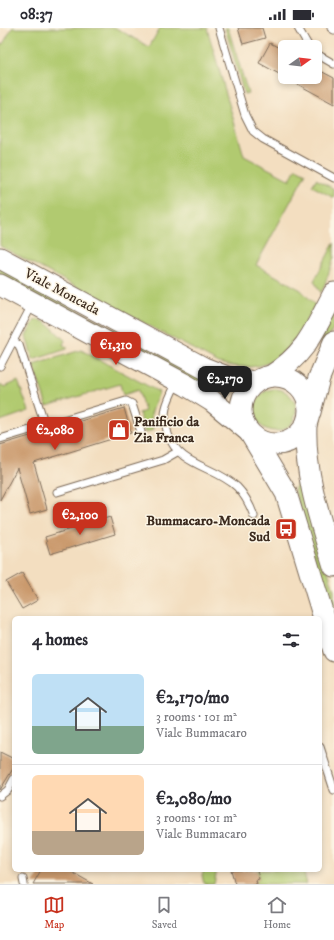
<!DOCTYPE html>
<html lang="en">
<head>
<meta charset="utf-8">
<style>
	body { margin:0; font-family:"IM FELL DW Pica",serif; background:#f2f2f3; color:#2b2b33; height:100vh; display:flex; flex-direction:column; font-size:15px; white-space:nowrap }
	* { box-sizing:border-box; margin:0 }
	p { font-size:13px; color:#7c7c81 }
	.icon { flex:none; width:22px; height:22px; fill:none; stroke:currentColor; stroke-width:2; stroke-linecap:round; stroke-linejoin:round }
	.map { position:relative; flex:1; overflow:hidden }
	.sheet { position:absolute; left:12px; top:588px; width:310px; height:256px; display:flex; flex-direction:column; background:#fff; border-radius:6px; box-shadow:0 2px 6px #0003 }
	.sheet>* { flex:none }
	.needle { width:26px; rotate:75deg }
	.fabs { position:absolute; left:278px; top:12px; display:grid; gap:8px }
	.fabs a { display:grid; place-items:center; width:44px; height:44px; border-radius:6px; background:#fff; box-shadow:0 2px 6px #0003; font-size:20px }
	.price { position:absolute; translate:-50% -34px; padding:0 9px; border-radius:8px; background:#c8321e; color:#fff; font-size:13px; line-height:26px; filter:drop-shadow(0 1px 2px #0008) }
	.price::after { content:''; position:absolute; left:50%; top:24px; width:12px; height:9px; margin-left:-6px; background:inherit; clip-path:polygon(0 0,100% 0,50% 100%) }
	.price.current { background:#222; color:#fff }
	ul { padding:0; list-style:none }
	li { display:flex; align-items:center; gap:12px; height:100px; padding:0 20px }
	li+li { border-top:1px solid #e1e1e2 }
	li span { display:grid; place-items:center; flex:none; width:112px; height:80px; border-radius:6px; color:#555 }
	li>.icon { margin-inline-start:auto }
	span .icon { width:48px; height:48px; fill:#fffc; stroke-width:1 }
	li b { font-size:17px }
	h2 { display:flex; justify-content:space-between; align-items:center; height:48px; padding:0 20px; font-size:17px }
	.status { display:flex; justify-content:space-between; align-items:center; height:28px; padding:0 20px; background:#fff; direction:ltr }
	.status svg { height:11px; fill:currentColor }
	.tab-bar { display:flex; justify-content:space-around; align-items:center; height:56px; border-top:1px solid #e1e1e2; background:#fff; font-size:11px; color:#7c7c81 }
	.tab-bar a { display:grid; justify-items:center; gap:2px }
	.tab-bar .current { color:#c8321e }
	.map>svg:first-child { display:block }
</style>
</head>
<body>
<div class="status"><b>08:37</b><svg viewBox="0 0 49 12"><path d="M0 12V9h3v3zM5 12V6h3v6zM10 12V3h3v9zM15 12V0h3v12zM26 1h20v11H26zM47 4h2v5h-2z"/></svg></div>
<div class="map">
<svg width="334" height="856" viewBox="0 0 334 856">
	<rect width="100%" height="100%" fill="#fcf5e5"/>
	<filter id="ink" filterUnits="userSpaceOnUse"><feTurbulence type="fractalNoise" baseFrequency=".025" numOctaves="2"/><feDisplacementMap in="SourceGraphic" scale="8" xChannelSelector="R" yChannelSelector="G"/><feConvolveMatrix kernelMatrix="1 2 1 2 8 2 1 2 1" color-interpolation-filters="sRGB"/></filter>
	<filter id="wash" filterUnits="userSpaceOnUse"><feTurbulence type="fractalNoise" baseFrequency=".012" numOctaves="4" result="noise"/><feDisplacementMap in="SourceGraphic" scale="16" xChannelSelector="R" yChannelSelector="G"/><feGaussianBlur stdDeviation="0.9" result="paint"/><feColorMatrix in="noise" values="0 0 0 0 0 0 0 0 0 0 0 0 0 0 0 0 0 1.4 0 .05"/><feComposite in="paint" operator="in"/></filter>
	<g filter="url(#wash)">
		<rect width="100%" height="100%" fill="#f3dec0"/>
		<g fill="#b1ca6f" stroke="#767a46">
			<path d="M12 0H116L149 19 160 0H207L244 128 290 152 296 140 306 145 256 237 301 262 315 277C291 321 275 350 219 335L0 218V16H3Z"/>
			<path d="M225 0H228L248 65 244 66Z"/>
			<path d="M316 151 334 161V170L312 158Z"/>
			<path d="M334 215C334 220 334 224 334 229 333 232 323 263 321 265L314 253Z"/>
			<path d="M0 239 202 349 203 353 200 356 0 249Z"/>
			<path d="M334 282V299L325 315 321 316 319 313Z"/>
			<path d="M35 292C46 290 57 306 65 312L63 317 67 319V321L33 332 26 308Z"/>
			<path d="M81 322 159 364 151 386 153 402 145 405 139 385 145 383 138 362 123 367 120 356 47 378 33 337Z"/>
			<path d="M18 353 29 383 0 393V356L5 359Z"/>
			<circle cx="275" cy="382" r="21"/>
			<path d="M298 455 302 456 303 459 334 563V595L294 461Z"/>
			<path d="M204 842H217L214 856H204L202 847Z"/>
			<path d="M257 842H303L307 856H257L256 852 259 851Z"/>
		</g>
		<g id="blocks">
			<g fill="#ca9a6d">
				<path d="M238 0H262L265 10 243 16Z"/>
				<path d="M270 15 285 23V49H315V40L334 50V76L259 35Z"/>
				<path d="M124 380 131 405 34 435 47 481 30 486 17 440 0 472V417Z"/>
				<path d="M110 489 115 506 50 526 45 509Z"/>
				<path d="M22 545 38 572 22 581 6 554Z"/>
				<path d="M0 724 14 731V739L0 762Z"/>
				<path d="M41 842H68L93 856H33Z"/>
				<path d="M231 842H257L259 851 256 852 257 856H235Z"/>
			</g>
		</g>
	</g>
	<g filter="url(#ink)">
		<use href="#blocks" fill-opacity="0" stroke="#7b6957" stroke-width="1"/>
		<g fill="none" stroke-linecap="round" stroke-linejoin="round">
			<g stroke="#7b6957" stroke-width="9">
				<g id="lane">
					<path d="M219 0 245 87 253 103 263 111 334 150"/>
					<path d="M298 0 309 19"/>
					<path d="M331 0 334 2"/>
					<path d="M315 25 334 36"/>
					<path d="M13 313 19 317 45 397"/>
					<path d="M0 338 32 277"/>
					<path d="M177 354C167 374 161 384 168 406 178 438 215 438 237 459 245 467 250 477 254 488"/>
					<path d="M0 411 126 373 132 376 141 404"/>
					<path d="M57 464 163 432 177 424"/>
					<path d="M320 719 334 762"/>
					<path d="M0 768 8 762 14 751"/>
					<path d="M23 851 24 856"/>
				</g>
			</g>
			<g stroke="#7b6957" stroke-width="23">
				<g id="secondary">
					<path d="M0 230 204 340 232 351 255 354"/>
					<path d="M0 257 186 357 212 373 246 401"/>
					<circle cx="275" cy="382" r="34"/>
					<path d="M271 348C307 325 315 301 334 265"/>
					<path d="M310 384 319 350 334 314"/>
					<path d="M306 397C304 446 320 492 334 538"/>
					<path d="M252 408 286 465 334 623"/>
				</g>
			</g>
			<use href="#lane" stroke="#fff" stroke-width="7"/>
			<use href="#secondary" stroke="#fff" stroke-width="21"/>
		</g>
	</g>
	<defs>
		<g id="shop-square" transform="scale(1.15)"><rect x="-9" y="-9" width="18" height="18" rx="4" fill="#c8321e" stroke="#fcf5e5"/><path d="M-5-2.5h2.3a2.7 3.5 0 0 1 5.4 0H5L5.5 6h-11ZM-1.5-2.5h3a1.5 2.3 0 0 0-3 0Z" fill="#fff"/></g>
		<g id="bus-square" transform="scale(1.15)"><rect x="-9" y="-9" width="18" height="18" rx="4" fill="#c8321e" stroke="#fcf5e5"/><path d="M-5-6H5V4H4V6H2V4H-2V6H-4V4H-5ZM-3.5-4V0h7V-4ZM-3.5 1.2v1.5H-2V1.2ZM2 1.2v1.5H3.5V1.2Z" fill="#fff"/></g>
	</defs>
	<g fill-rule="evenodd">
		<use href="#shop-square" x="119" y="402"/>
		<use href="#bus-square" x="286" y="501"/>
	</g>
	<g text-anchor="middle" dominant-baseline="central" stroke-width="3" stroke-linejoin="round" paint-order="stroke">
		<g font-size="14" fill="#3b2a1e" stroke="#fcf5e5">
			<text transform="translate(62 264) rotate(28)">Viale Moncada</text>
		</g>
		<g font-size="14" font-weight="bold" fill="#3b2a1e" stroke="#fcf5e5" text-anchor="start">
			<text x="134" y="394">Panificio da<tspan x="134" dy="16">Zia Franca</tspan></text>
			<text x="270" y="493" text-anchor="end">Bummacaro-Moncada<tspan x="270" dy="16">Sud</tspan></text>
		</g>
	</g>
</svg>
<div class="fabs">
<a><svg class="needle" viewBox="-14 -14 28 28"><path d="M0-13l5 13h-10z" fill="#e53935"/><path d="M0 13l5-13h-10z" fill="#7c7c81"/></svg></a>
</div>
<b class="price" style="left:116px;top:338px">€1,310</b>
<b class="price current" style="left:225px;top:372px">€2,170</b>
<b class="price" style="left:55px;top:423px">€2,080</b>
<b class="price" style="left:80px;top:508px">€2,100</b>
<section class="sheet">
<h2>4 homes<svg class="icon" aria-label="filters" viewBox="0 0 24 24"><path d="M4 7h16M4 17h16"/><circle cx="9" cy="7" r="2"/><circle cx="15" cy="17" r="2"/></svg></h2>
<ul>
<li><span style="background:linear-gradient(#bfe0f5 65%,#7fa58c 0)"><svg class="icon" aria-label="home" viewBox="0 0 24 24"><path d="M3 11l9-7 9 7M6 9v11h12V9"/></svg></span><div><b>€2,170/mo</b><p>3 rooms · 101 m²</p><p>Viale Bummacaro</p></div></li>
<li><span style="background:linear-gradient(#ffd9b3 70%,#b9a48a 0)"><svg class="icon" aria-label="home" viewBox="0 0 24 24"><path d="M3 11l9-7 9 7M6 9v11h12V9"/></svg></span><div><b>€2,080/mo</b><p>3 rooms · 101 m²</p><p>Viale Bummacaro</p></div></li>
</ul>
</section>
</div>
<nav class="tab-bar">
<a class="current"><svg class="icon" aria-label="map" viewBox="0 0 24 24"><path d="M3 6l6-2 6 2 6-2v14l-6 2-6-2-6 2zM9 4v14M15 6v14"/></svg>Map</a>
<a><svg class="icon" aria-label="saved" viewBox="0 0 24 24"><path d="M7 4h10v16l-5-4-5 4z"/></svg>Saved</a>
<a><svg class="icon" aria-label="home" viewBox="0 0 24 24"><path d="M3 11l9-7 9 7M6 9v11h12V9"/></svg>Home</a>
</nav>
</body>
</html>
